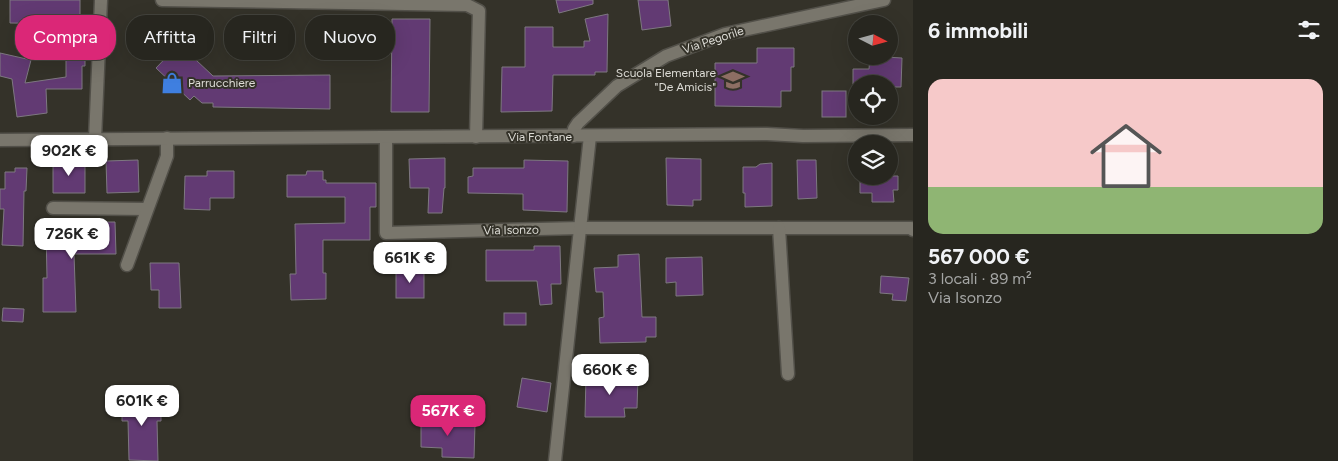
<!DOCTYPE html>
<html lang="it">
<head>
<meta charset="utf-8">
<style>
	body { margin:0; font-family:Figtree,sans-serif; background:#2f2e28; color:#f1f3f6; height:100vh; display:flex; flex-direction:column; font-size:19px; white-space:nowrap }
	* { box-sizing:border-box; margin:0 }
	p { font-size:16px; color:#a4a5a4 }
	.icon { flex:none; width:28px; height:28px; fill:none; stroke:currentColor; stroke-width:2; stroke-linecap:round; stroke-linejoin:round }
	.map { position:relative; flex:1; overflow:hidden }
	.panel { display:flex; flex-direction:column; background:#27261f; width:425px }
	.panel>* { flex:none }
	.guide { position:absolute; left:15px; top:15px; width:475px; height:45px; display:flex; gap:10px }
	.needle { width:32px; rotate:96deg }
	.buttons { position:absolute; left:848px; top:15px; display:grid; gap:10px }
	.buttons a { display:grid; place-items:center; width:50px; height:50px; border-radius:50%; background:#27261f; box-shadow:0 5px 20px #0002,0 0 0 1px #43433d; font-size:25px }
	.price { position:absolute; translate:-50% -42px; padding:0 11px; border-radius:10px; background:#fff; color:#222; font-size:16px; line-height:32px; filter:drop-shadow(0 1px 2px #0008) }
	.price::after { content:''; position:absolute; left:50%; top:30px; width:15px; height:11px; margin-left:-8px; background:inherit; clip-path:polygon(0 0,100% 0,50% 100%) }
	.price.active { background:#db2777; color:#fff }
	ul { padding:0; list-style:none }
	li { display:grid; align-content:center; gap:10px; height:265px; padding:0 15px }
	li span { display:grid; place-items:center; height:155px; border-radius:15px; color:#555 }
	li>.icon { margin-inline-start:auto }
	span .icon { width:90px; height:90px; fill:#fffc; stroke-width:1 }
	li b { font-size:21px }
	h2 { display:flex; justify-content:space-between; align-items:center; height:60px; padding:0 15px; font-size:21px }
	.pill { padding:0 18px; border-radius:20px; background:#27261f; box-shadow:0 5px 20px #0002,0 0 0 1px #43433d; font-size:18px; line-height:45px }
	.pill.active { background:#db2777; color:#fff }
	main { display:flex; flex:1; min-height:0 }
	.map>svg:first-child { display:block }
</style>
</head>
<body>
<main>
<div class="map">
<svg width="913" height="461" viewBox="0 0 913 461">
	<rect width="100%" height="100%" fill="#343229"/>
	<g fill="#623a73" stroke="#7e7881">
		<path d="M10 0H80V24L10 23Z"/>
		<path d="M556 0H593V4L559 13Z"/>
		<path d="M638 0H668L671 26 642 30Z"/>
		<path d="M608 14 607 72H595V75H553L552 111 501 112 502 67H525V27H553V47H584V41H590L585 19Z"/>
		<path d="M392 19H430L429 112H391Z"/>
		<path d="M179 44 213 76 330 75V109L213 107V103H202L194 96 190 100 156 68Z"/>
		<path d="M757 48H794V67H791V91H781V107L715 106V63H757Z"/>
		<path d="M66 49H85V66H82V89H46L47 113 17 117 12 79 0 76V53L31 60 25 83 66 77Z"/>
		<path d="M870 56 902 58 901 87H889V84H853V69H869Z"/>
		<rect x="822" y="91" width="24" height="26"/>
		<path d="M445 158V188H444L442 213H428L429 188H410L409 159Z"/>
		<path d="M666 158 701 159V200H693V206L667 205Z"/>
		<path d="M53 160 85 161V193H53Z"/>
		<path d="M138 160 139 192 107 193 106 161Z"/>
		<path d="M524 160 568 161 567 212 523 210V194L468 193V177L473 176V168H524Z"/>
		<path d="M797 160H816L817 198 798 199Z"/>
		<path d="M772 163V206L745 207V193H743V167H756L760 164Z"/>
		<path d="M15 168H27L26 191H24L23 246 2 245 4 209H0V189H5V172H15Z"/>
		<path d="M207 171H234V198H210V210L184 209 185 176H207Z"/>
		<path d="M307 171H323V180H326V183H376V207H370V240H323V273H326V299L291 300 290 274H296L295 224 345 223V197H287V175H306Z"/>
		<path d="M860 176H898V190H893L894 202H872V193H860Z"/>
		<path d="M72 222H115L116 254H74L76 312H43V278H47L46 228 72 227Z"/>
		<path d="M534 246H560L561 284H551L552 304 540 305 537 281H486V250H534Z"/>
		<path d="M639 254 642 317H656V337H646V342L600 343 599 318 604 317 603 292H596L594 268 618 267V255Z"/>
		<path d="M702 257 703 295 676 296V282L666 283V258Z"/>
		<path d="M150 263H179L181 308H159V290H151Z"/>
		<rect x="396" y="269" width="28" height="29"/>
		<path d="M881 276 909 278 906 301 892 300 893 294 880 293Z"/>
		<path d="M3 308 24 309 23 322 2 321Z"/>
		<rect x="504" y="313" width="22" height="12"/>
		<path d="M586 377 638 378 637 408H624L625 417H585Z"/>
		<path d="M522 378 551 383 547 412 517 407Z"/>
		<path d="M126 394H146V404H161V421H157L158 461 129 460 128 421H122V407H126Z"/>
		<path d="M421 415H442V423L475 424 474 458 442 457V448L421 447Z"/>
	</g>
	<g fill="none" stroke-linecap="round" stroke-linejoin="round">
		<g stroke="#525049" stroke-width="15">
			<g id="minor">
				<path d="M162 0 467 5 479 11 476 137"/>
				<path d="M386 138V233L580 228H911L913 230"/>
				<path d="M95 139 101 0"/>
				<path d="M53 208 147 209"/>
				<path d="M779 228 788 374"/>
				<path d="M127 265 167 156V138"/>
				<path d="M555 461 590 136"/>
			</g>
		</g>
		<g stroke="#525049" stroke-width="15">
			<g id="tertiary">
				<path d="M573 136 574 129 578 123 617 86 666 56 725 34 884 0"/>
				<path d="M0 140 767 134 803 136 913 135"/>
			</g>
		</g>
		<use href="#minor" stroke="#79766c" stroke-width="12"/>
		<use href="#tertiary" stroke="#79766c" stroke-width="12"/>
	</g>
	<defs>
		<g id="school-bare" transform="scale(1.725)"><path d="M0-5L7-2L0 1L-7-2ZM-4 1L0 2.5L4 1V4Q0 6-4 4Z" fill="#8d6e63" stroke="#343229" stroke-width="2.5" paint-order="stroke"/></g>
		<g id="shop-bare" transform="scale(1.725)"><path d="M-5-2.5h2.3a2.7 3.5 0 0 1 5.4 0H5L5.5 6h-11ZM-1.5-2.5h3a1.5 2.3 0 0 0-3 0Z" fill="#3f7fe0" stroke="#343229" stroke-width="2.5" paint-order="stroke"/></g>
	</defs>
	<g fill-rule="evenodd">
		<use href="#school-bare" x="733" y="80"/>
		<use href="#shop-bare" x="172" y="83"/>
	</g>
	<g text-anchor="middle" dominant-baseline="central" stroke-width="4" stroke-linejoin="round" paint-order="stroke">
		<g font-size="12" fill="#dddcd6" stroke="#343229">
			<text transform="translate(713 40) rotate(-18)">Via Pegorile</text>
			<text x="540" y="137">Via Fontane</text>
			<text transform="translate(511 230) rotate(-1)">Via Isonzo</text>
		</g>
		<g font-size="12" fill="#dddcd6" stroke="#343229" text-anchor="end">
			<text x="716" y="73">Scuola Elementare<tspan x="716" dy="14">"De Amicis"</tspan></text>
			<text x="188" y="83" text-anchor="start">Parrucchiere</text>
		</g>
	</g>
</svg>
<div class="buttons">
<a><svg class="needle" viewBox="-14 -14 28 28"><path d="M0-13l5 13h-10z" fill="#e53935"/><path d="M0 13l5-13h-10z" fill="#a4a5a4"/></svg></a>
<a><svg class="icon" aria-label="locate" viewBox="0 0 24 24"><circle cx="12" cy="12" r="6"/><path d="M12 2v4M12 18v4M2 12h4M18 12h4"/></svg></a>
<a><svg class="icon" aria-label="layers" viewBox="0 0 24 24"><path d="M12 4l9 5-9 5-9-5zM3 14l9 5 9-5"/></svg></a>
</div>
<b class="price" style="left:69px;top:177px">902K €</b>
<b class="price" style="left:72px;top:260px">726K €</b>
<b class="price" style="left:410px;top:284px">661K €</b>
<b class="price" style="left:610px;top:396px">660K €</b>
<b class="price" style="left:142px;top:427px">601K €</b>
<b class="price active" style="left:448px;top:437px">567K €</b>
<div class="guide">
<a class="pill active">Compra</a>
<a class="pill">Affitta</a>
<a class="pill">Filtri</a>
<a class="pill">Nuovo</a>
</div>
</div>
<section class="panel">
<h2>6 immobili<svg class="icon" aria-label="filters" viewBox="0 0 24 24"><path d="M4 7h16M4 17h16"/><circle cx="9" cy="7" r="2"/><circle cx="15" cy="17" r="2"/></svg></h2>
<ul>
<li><span style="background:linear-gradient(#f6c9c9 70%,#8fb573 0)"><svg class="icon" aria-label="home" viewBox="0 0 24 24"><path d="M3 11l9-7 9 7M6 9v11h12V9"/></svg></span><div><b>567 000 €</b><p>3 locali · 89 m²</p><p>Via Isonzo</p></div></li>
</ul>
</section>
</main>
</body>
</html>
